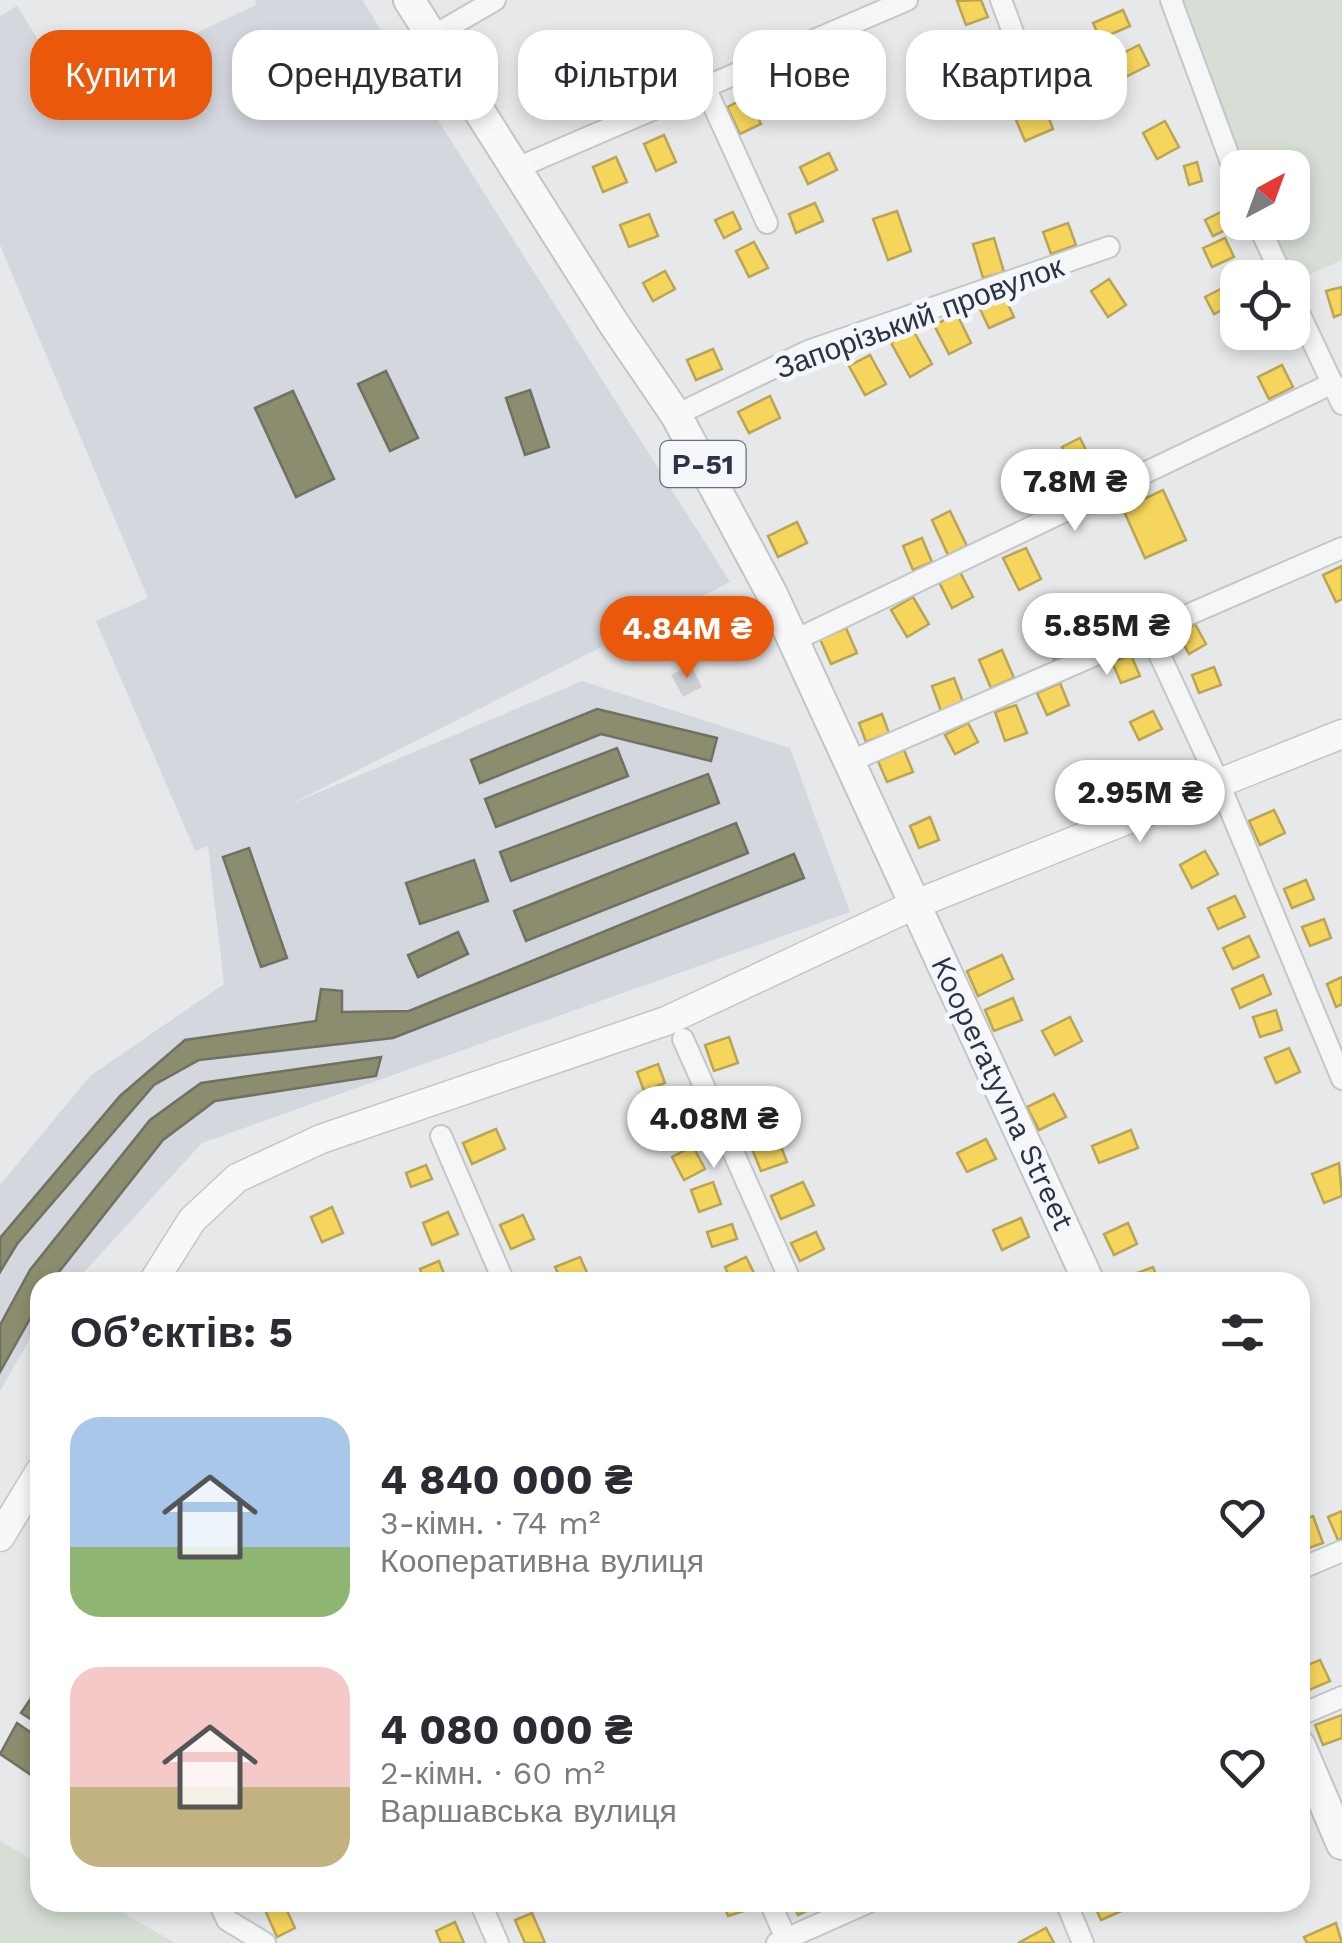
<!DOCTYPE html>
<html lang="uk">
<head>
<meta charset="utf-8">
<style>
	body { margin:0; font-family:"Work Sans",sans-serif; background:#f2f2f3; color:#2b2b33; height:100vh; display:flex; flex-direction:column; font-size:38px; white-space:nowrap }
	* { box-sizing:border-box; margin:0 }
	p { font-size:32px; color:#7c7c81 }
	.icon { flex:none; width:55px; height:55px; fill:none; stroke:currentColor; stroke-width:2; stroke-linecap:round; stroke-linejoin:round }
	.map { position:relative; flex:1; overflow:hidden }
	.details { position:absolute; left:30px; top:1272px; width:1280px; height:640px; display:flex; flex-direction:column; background:#fff; border-radius:30px; box-shadow:0 5px 15px #0003 }
	.details>* { flex:none }
	.top-card { position:absolute; left:30px; top:30px; width:1282px; height:90px; display:flex; gap:20px }
	.needle { width:65px; rotate:41deg }
	.buttons { position:absolute; left:1220px; top:150px; display:grid; gap:20px }
	.buttons a { display:grid; place-items:center; width:90px; height:90px; border-radius:20px; background:#fff; box-shadow:0 5px 15px #0003; font-size:50px }
	.price { position:absolute; translate:-50% -85px; padding:0 22px; border-radius:35px; background:#fff; color:#222; font-size:32px; line-height:65px; filter:drop-shadow(0 2px 5px #0008) }
	.price::after { content:''; position:absolute; left:50%; top:60px; width:30px; height:22px; margin-left:-15px; background:inherit; clip-path:polygon(0 0,100% 0,50% 100%) }
	.price.active { background:#ea580c; color:#fff }
	ul { padding:0; list-style:none }
	li { display:flex; align-items:center; gap:30px; height:250px; padding:0 40px }
	li span { display:grid; place-items:center; flex:none; width:280px; height:200px; border-radius:30px; color:#555 }
	li>.icon { margin-inline-start:auto }
	span .icon { width:120px; height:120px; fill:#fffc; stroke-width:1 }
	li b { font-size:42px }
	h2 { display:flex; justify-content:space-between; align-items:center; height:120px; padding:0 40px; font-size:42px }
	.pill { padding:0 35px; border-radius:30px; background:#fff; box-shadow:0 5px 15px #0003; font-size:35px; line-height:90px }
	.pill.active { background:#ea580c; color:#fff }
	.map>svg:first-child { display:block }
</style>
</head>
<body>
<div class="map">
<svg width="1342" height="1943" viewBox="0 0 1342 1943">
	<rect width="100%" height="100%" fill="#e6e8ea"/>
	<path fill="#d4d7dd" d="M255 0H362L730 582 289 805 582 681 790 748 850 912 202 1143 75 1282H40V1321L0 1391V1185L90 1076 224 984 208 846 195 851 96 621 148 598 0 245V16L17 6 71 92 256 5Z"/>
	<g fill="#d6ded6">
		<path d="M1171 0H1342V260L1293 282 1257 223 1292 222V168H1238Z"/>
		<path d="M0 1841 40 1864V1902L106 1903 175 1943H0Z"/>
	</g>
	<g fill="#f6d55c" stroke="#b9a555" stroke-width="2.5">
		<path d="M981 0 988 17 966 25 957 1Z"/>
		<path d="M1123 10 1130 26 1100 39 1093 23Z"/>
		<path d="M1139 45 1149 65 1116 82 1106 62Z"/>
		<path d="M843 50 855 80 833 88 822 58Z"/>
		<path d="M804 67 818 97 797 106 784 76Z"/>
		<path d="M975 83 985 105 964 115 954 92Z"/>
		<path d="M748 97 761 124 740 134 727 107Z"/>
		<path d="M1045 108 1053 129 1025 141 1016 120Z"/>
		<path d="M1165 121 1179 147 1157 159 1143 133Z"/>
		<path d="M664 135 676 162 656 171 644 144Z"/>
		<path d="M829 153 837 170 808 184 800 167Z"/>
		<path d="M616 157 627 182 603 192 593 167Z"/>
		<path d="M1197 162 1202 181 1189 185 1184 166Z"/>
		<path d="M815 203 823 221 796 233 789 214Z"/>
		<path d="M897 211 911 251 888 260 873 219Z"/>
		<path d="M1223 211 1230 228 1213 236 1205 220Z"/>
		<path d="M733 212 741 229 724 238 715 220Z"/>
		<path d="M649 214 658 236 629 247 620 225Z"/>
		<path d="M1068 223 1076 245 1051 254 1043 232Z"/>
		<path d="M994 238 1004 272 983 278 973 244Z"/>
		<path d="M1225 238 1234 257 1212 267 1203 248Z"/>
		<path d="M754 242 768 268 749 277 736 251Z"/>
		<path d="M665 271 675 289 653 301 643 283Z"/>
		<path d="M1109 279 1126 305 1108 317 1091 291Z"/>
		<path d="M1235 282 1238 302 1214 314 1205 297Z"/>
		<path d="M1342 287V314L1334 317 1326 291Z"/>
		<path d="M1005 298 1014 317 989 328 980 309Z"/>
		<path d="M957 314 971 343 949 354 934 325Z"/>
		<path d="M913 330 932 364 910 377 891 343Z"/>
		<path d="M1242 332H1269L1249 344Z"/>
		<path d="M713 349 722 369 696 380 687 360Z"/>
		<path d="M870 355 886 384 865 395 849 366Z"/>
		<path d="M1282 365 1293 387 1269 399 1258 377Z"/>
		<path d="M770 396 780 418 749 433 738 412Z"/>
		<path d="M1080 438 1093 464 1075 474 1062 447Z"/>
		<path d="M1037 474 1051 501 1032 510 1019 483Z"/>
		<path d="M1163 490 1186 540 1145 558 1123 509Z"/>
		<path d="M950 511 967 546 948 555 932 520Z"/>
		<path d="M797 522 807 543 778 557 768 536Z"/>
		<path d="M922 538 932 562 913 570 903 546Z"/>
		<path d="M1026 548 1041 579 1019 590 1003 558Z"/>
		<path d="M1342 566V599L1336 602 1323 575Z"/>
		<path d="M960 572 973 597 952 608 939 582Z"/>
		<path d="M913 597 929 624 907 637 891 610Z"/>
		<path d="M1070 616 1083 647 1054 659 1041 629Z"/>
		<path d="M1195 624 1206 644 1189 654 1178 634Z"/>
		<path d="M846 628 857 653 831 664 820 639Z"/>
		<path d="M1002 650 1014 678 991 688 979 660Z"/>
		<path d="M1131 655 1140 676 1121 683 1112 662Z"/>
		<path d="M1214 667 1221 685 1199 693 1192 675Z"/>
		<path d="M954 678 963 702 941 711 932 686Z"/>
		<path d="M1060 683 1069 705 1047 715 1037 693Z"/>
		<path d="M1016 705 1027 733 1005 741 995 712Z"/>
		<path d="M1153 711 1162 729 1139 740 1130 722Z"/>
		<path d="M882 714 889 733 866 742 859 723Z"/>
		<path d="M968 723 978 742 955 754 945 735Z"/>
		<path d="M904 750 913 772 887 782 878 761Z"/>
		<path d="M1274 810 1285 833 1260 845 1249 821Z"/>
		<path d="M930 817 939 840 919 848 910 826Z"/>
		<path d="M1205 851 1218 874 1192 888 1180 865Z"/>
		<path d="M1306 880 1314 899 1292 908 1284 889Z"/>
		<path d="M1235 896 1245 917 1218 929 1208 908Z"/>
		<path d="M1324 919 1331 938 1310 946 1302 927Z"/>
		<path d="M1249 936 1259 957 1233 969 1223 948Z"/>
		<path d="M1002 955 1013 979 978 996 967 971Z"/>
		<path d="M1263 975 1271 994 1240 1008 1232 989Z"/>
		<path d="M1342 977V1004L1336 1007 1327 984Z"/>
		<path d="M1013 998 1022 1020 994 1031 985 1010Z"/>
		<path d="M1276 1010 1282 1030 1260 1037 1253 1017Z"/>
		<path d="M1070 1017 1082 1041 1055 1055 1042 1031Z"/>
		<path d="M729 1037 738 1063 714 1071 705 1045Z"/>
		<path d="M1289 1048 1300 1072 1276 1083 1265 1058Z"/>
		<path d="M658 1064 665 1083 644 1091 637 1072Z"/>
		<path d="M1054 1094 1066 1117 1039 1130 1027 1107Z"/>
		<path d="M756 1098 764 1118 741 1128 733 1108Z"/>
		<path d="M676 1106 683 1121 666 1128 659 1113Z"/>
		<path d="M496 1129 505 1149 472 1164 463 1143Z"/>
		<path d="M1131 1130 1138 1148 1099 1163 1092 1146Z"/>
		<path d="M778 1139 787 1162 761 1171 752 1149Z"/>
		<path d="M986 1139 996 1159 967 1172 957 1153Z"/>
		<path d="M693 1146 705 1169 684 1180 672 1157Z"/>
		<path d="M1339 1163 1342 1196 1324 1203 1312 1174Z"/>
		<path d="M426 1165 432 1179 411 1187 406 1173Z"/>
		<path d="M713 1182 721 1204 699 1212 691 1190Z"/>
		<path d="M803 1182 814 1205 781 1219 771 1196Z"/>
		<path d="M332 1207 343 1233 322 1242 311 1217Z"/>
		<path d="M448 1212 458 1234 432 1245 423 1223Z"/>
		<path d="M523 1215 534 1239 511 1249 500 1225Z"/>
		<path d="M1021 1218 1029 1237 1002 1250 993 1230Z"/>
		<path d="M1128 1223 1137 1244 1114 1255 1104 1234Z"/>
		<path d="M732 1224 737 1239 712 1247 707 1232Z"/>
		<path d="M816 1232 824 1249 800 1261 791 1243Z"/>
		<path d="M580 1257 589 1277 576 1282H562L555 1267Z"/>
		<path d="M746 1257 757 1279 732 1282 725 1267Z"/>
		<path d="M439 1261 446 1279 425 1282 420 1269Z"/>
		<path d="M1153 1267 1159 1282H1113Z"/>
		<path d="M1342 1511V1538L1338 1540 1328 1517Z"/>
		<path d="M1313 1516 1323 1543 1303 1550 1300 1521Z"/>
		<path d="M1320 1660 1330 1681 1302 1693 1300 1668Z"/>
		<path d="M1342 1715V1738L1323 1745 1315 1725Z"/>
		<path d="M283 1902 295 1928 277 1937 265 1910Z"/>
		<path d="M723 1902H741L744 1911 728 1916Z"/>
		<path d="M792 1902H818L819 1905 798 1915Z"/>
		<path d="M1093 1902H1123L1126 1909 1101 1920Z"/>
		<path d="M532 1913 545 1943H525L515 1920Z"/>
		<path d="M455 1922 464 1943H441L436 1931Z"/>
		<path d="M1336 1923 1342 1943H1307L1304 1937Z"/>
		<path d="M1046 1928 1054 1943H1018Z"/>
	</g>
	<g fill="#8c8c6e" stroke="#6f7262" stroke-width="2.5">
		<path d="M386 371 418 438 390 451 358 384Z"/>
		<path d="M530 390 549 447 525 455 506 398Z"/>
		<path d="M293 391 334 479 296 497 255 408Z"/>
		<path d="M597 709 717 738 711 761 601 734 480 783 471 760Z"/>
		<path d="M617 748 628 776 496 827 485 799Z"/>
		<path d="M708 774 719 803 511 881 500 852Z"/>
		<path d="M736 823 748 853 526 941 514 911Z"/>
		<path d="M249 848 287 958 261 967 223 857Z"/>
		<path d="M794 854 804 878 393 1038 199 1060 154 1085 17 1244 0 1272V1238L120 1096 185 1040 316 1021 321 989 342 991V1012L409 1011Z"/>
		<path d="M474 860 488 901 420 924 406 883Z"/>
		<path d="M458 932 468 954 418 977 408 955Z"/>
		<path d="M381 1057 376 1076 215 1101 163 1140 51 1282H40V1301L0 1372V1325L30 1270 150 1120 201 1083Z"/>
		<path d="M40 1685V1725L21 1713Z"/>
		<path d="M17 1723 40 1739V1781L0 1754Z"/>
	</g>
	<path fill="#ced0d3" d="M691 665 702 687 683 697 671 675Z"/>
	<g fill="none" stroke-linecap="round" stroke-linejoin="round">
		<g stroke="#c4c6c8" stroke-width="24">
			<g id="street">
				<path d="M1001 0 1036 94"/>
				<path d="M1171 0 1238 181"/>
				<path d="M433 36 495 0"/>
				<path d="M705 87 767 223"/>
				<path d="M517 168 907 0"/>
				<path d="M1257 222 1283 278"/>
				<path d="M1292 298 1342 404"/>
				<path d="M676 415 808 351 1109 247"/>
				<path d="M1149 632 1219 783 1342 1079"/>
				<path d="M795 640 1333 383"/>
				<path d="M851 761 1342 548"/>
				<path d="M683 1039 791 1282"/>
				<path d="M441 1136 504 1282"/>
				<path d="M1300 1569 1342 1551"/>
				<path d="M1300 1715 1342 1697"/>
				<path d="M219 1902 227 1920 265 1943"/>
				<path d="M480 1902 498 1943"/>
				<path d="M770 1902 788 1943"/>
				<path d="M1066 1902 1083 1943"/>
				<path d="M777 1943 869 1902"/>
			</g>
		</g>
		<g stroke="#c4c6c8" stroke-width="31">
			<g id="secondary">
				<path d="M153 1282 192 1220 237 1178 321 1139 666 1021 916 904 1342 734"/>
				<path d="M0 1537 40 1471"/>
			</g>
		</g>
		<g stroke="#c2c5c8" stroke-width="34">
			<g id="primary">
				<path d="M409 0 614 324 676 415 771 592 1089 1282"/>
				<path d="M1300 1746 1342 1844"/>
			</g>
		</g>
		<use href="#street" stroke="#f5f6f7" stroke-width="20"/>
		<use href="#secondary" stroke="#f8f8f8" stroke-width="28"/>
		<use href="#primary" stroke="#f8f8f8" stroke-width="30"/>
	</g>
	<g text-anchor="middle" dominant-baseline="central" stroke-width="10" stroke-linejoin="round" paint-order="stroke">
		<rect fill="#f4f6f9" stroke="#676e7b" stroke-width="2.5" x="660.5" y="441" width="85" height="46" rx="8"/>
		<g font-size="28" font-weight="bold" fill="#2b3445">
			<text x="703" y="464">Р-51</text>
		</g>
		<g font-size="30" fill="#2b3445" stroke="#f4f6f9">
			<text transform="translate(919 317) rotate(-20)">Запорізький провулок</text>
			<text transform="translate(1003 1093) rotate(65)">Kooperatyvna Street</text>
		</g>
	</g>
</svg>
<div class="buttons">
<a><svg class="needle" viewBox="-14 -14 28 28"><path d="M0-13l5 13h-10z" fill="#e53935"/><path d="M0 13l5-13h-10z" fill="#7c7c81"/></svg></a>
<a><svg class="icon" aria-label="locate" viewBox="0 0 24 24"><circle cx="12" cy="12" r="6"/><path d="M12 2v4M12 18v4M2 12h4M18 12h4"/></svg></a>
</div>
<b class="price" style="left:1075px;top:534px">7.8M ₴</b>
<b class="price" style="left:1107px;top:678px">5.85M ₴</b>
<b class="price active" style="left:687px;top:681px">4.84M ₴</b>
<b class="price" style="left:1140px;top:845px">2.95M ₴</b>
<b class="price" style="left:714px;top:1171px">4.08M ₴</b>
<div class="top-card">
<a class="pill active">Купити</a>
<a class="pill">Орендувати</a>
<a class="pill">Фільтри</a>
<a class="pill">Нове</a>
<a class="pill">Квартира</a>
</div>
<section class="details">
<h2>Об’єктів: 5<svg class="icon" aria-label="filters" viewBox="0 0 24 24"><path d="M4 7h16M4 17h16"/><circle cx="9" cy="7" r="2"/><circle cx="15" cy="17" r="2"/></svg></h2>
<ul>
<li><span style="background:linear-gradient(#a9c7e8 65%,#8fb573 0)"><svg class="icon" aria-label="home" viewBox="0 0 24 24"><path d="M3 11l9-7 9 7M6 9v11h12V9"/></svg></span><div><b>4 840 000 ₴</b><p>3-кімн. · 74 m²</p><p>Кооперативна вулиця</p></div><svg class="icon" aria-label="heart" viewBox="0 0 24 24"><path d="M12 20l-8-8c-3-5 5-10 8-4 3-6 11-1 8 4z"/></svg></li>
<li><span style="background:linear-gradient(#f6c9c9 60%,#c2b280 0)"><svg class="icon" aria-label="home" viewBox="0 0 24 24"><path d="M3 11l9-7 9 7M6 9v11h12V9"/></svg></span><div><b>4 080 000 ₴</b><p>2-кімн. · 60 m²</p><p>Варшавська вулиця</p></div><svg class="icon" aria-label="heart" viewBox="0 0 24 24"><path d="M12 20l-8-8c-3-5 5-10 8-4 3-6 11-1 8 4z"/></svg></li>
</ul>
</section>
</div>
</body>
</html>
